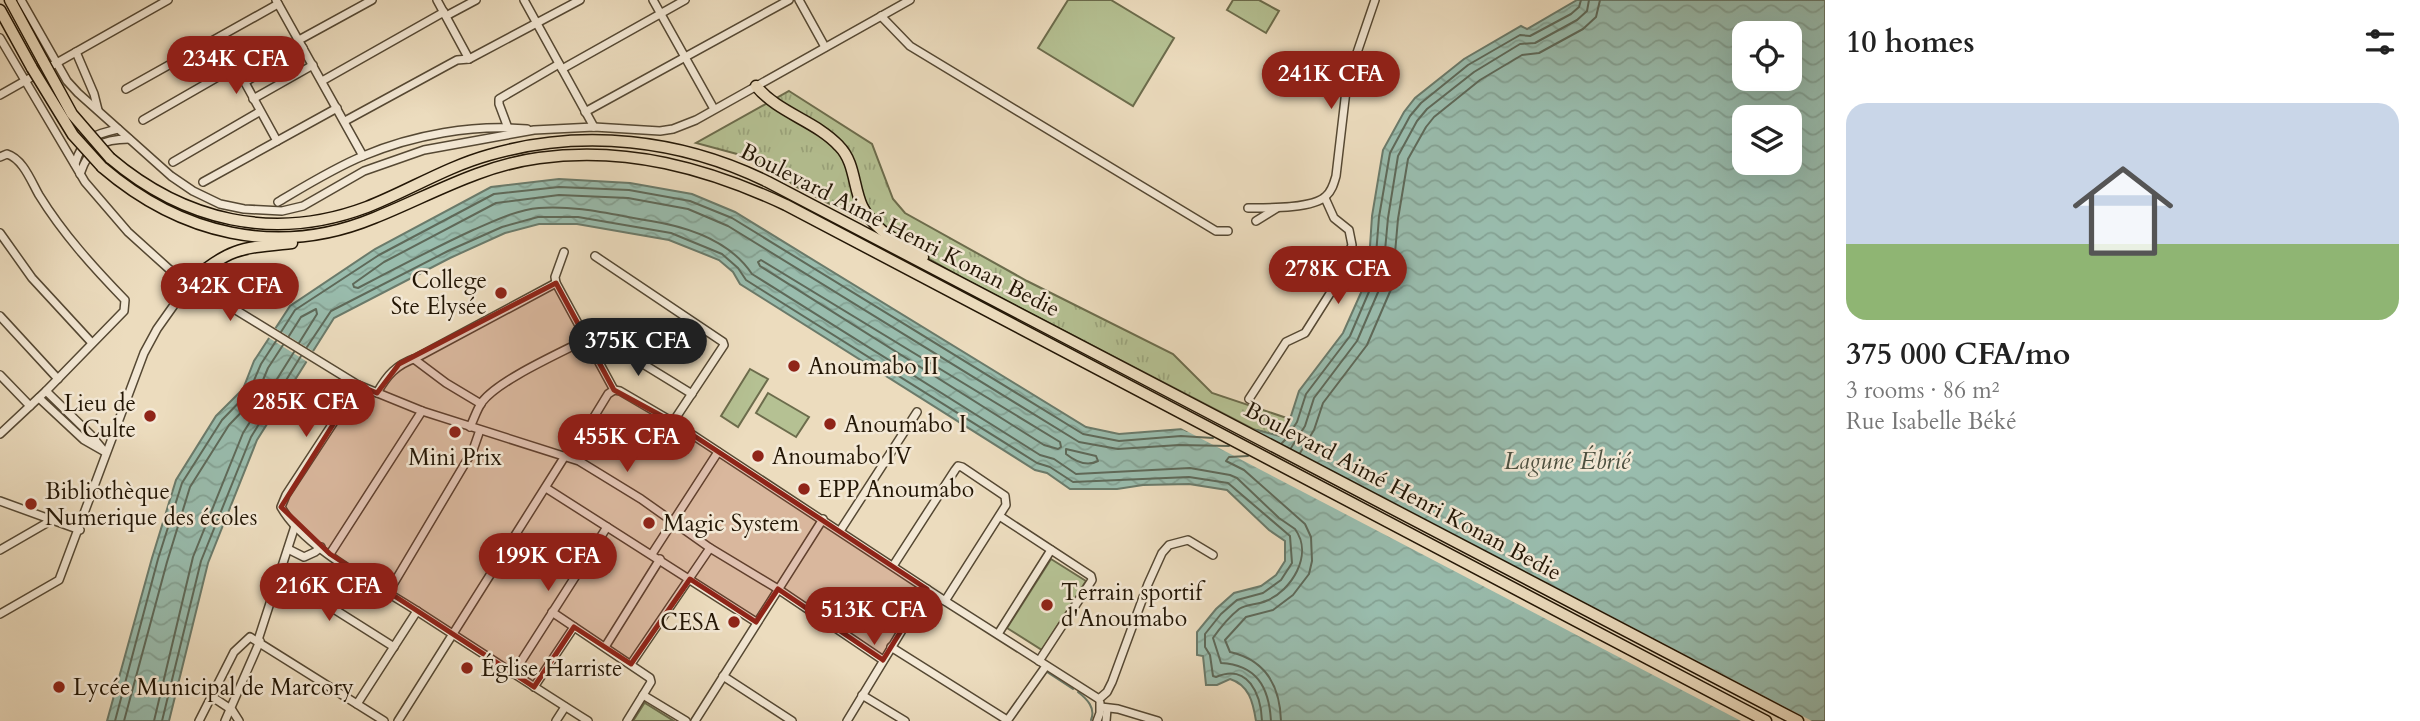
<!DOCTYPE html>
<html lang="en">
<head>
<meta charset="utf-8">
<style>
	body { margin:0; font-family:Cardo,serif; background:#f6f6f6; color:#222; height:100vh; display:flex; flex-direction:column; font-size:26px; white-space:nowrap }
	* { box-sizing:border-box; margin:0 }
	p { font-size:23px; color:#767676 }
	.icon { flex:none; width:38px; height:38px; fill:none; stroke:currentColor; stroke-width:2; stroke-linecap:round; stroke-linejoin:round }
	.map { position:relative; flex:1; overflow:hidden }
	.side { display:flex; flex-direction:column; background:#fff; width:595px }
	.side>* { flex:none }
	.controls { position:absolute; left:1732px; top:21px; display:grid; gap:14px }
	.controls a { display:grid; place-items:center; width:70px; height:70px; border-radius:14px; background:#fff; box-shadow:0 7px 28px #0002; font-size:35px }
	.price { position:absolute; translate:-50% -60px; padding:0 16px; border-radius:24px; background:#8f2418; color:#fff; font-size:23px; line-height:46px; filter:drop-shadow(0 2px 4px #0008) }
	.price::after { content:''; position:absolute; left:50%; top:42px; width:21px; height:16px; margin-left:-10px; background:inherit; clip-path:polygon(0 0,100% 0,50% 100%) }
	.price.selected { background:#222; color:#fff }
	ul { padding:0; list-style:none }
	li { display:grid; align-content:center; gap:14px; height:371px; padding:0 21px }
	li+li { border-top:2px solid #e0e0e0 }
	li span { display:grid; place-items:center; height:217px; border-radius:21px; color:#555 }
	li>.icon { margin-inline-start:auto }
	span .icon { width:126px; height:126px; fill:#fffc; stroke-width:1 }
	li b { font-size:30px }
	h2 { display:flex; justify-content:space-between; align-items:center; height:84px; padding:0 21px; font-size:30px }
	main { display:flex; flex:1; min-height:0 }
	.map>svg:first-child { display:block }
</style>
</head>
<body>
<main>
<div class="map">
<svg width="1825" height="721" viewBox="0 0 1825 721">
	<defs>
		<pattern id="grass-tufts" width="24" height="20" patternUnits="userSpaceOnUse" patternTransform="scale(1.75)"><rect width="24" height="20" fill="#b5c193"/><path d="M3 7l-1-3M5 7V3M7 7l1-3M15 17l-1-3M17 17v-4M19 17l1-3" fill="none" stroke="#9ba57d"/></pattern>
		<pattern id="water-waves" width="16" height="10" patternUnits="userSpaceOnUse" patternTransform="scale(1.75)"><rect width="16" height="10" fill="#99bcad"/><path d="M0 5q4-4 8 0t8 0" fill="none" stroke="#84a193"/></pattern>
	</defs>
	<rect width="100%" height="100%" fill="#ecdcbe"/>
	<filter id="stains"><feTurbulence type="fractalNoise" baseFrequency=".00286" numOctaves="4"/><feColorMatrix values="0 0 0 0 .2 0 0 0 0 .09 0 0 0 0 .02 0 0 0 .5 -.17"/></filter>
	<radialGradient id="worn" r=".72"><stop offset=".6" stop-color="#630" stop-opacity="0"/><stop offset="1" stop-color="#630" stop-opacity=".3"/></radialGradient>
	<path fill="url(#grass-tufts)" stroke="#6c6c4c" stroke-width="2" d="M789 91 872 144 893 199 905 213 1027 281 1173 354 1212 393 1290 419 1280 437 1253 429 966 280 863 221 793 185 780 172 737 154 696 143Z"/>
	<g fill="#b5c193" stroke="#6c6c4c" stroke-width="2">
		<path d="M1068 0H1111L1174 38 1133 106 1038 48Z"/>
		<path d="M1233 0H1259L1279 11 1266 33 1227 10Z"/>
		<path d="M750 369 768 379 738 427 721 416Z"/>
		<path d="M768 393 809 417 796 437 756 413Z"/>
		<path d="M1051 559 1086 581 1042 650 1007 628Z"/>
		<path d="M645 702V703L674 721H633Z"/>
	</g>
	<path fill="url(#water-waves)" stroke="#6a7a6a" stroke-width="2" fill-rule="evenodd" d="M1577 0H1825V721H1256C1253 702 1249 685 1230 679L1217 685H1206L1203 656 1197 655V632L1216 609 1234 593 1261 586 1276 575 1285 561V541L1269 530 1227 490 1189 484 1143 485 1117 489H1070L1047 473 1035 470 740 284 733 272 719 260 669 240 577 224H539L505 233 450 258 334 318 257 440 208 563 169 721H107L152 558 176 480 216 416 243 389 254 361 290 306 375 249 491 187 559 179 630 183 692 194 735 212 1086 427 1119 434 1183 429 1187 431 1257 430 1280 436 1290 419 1299 391 1343 333 1368 277 1372 216 1383 150 1404 112 1415 98 1464 59 1521 26 1527 29ZM1745 33H1790V79H1745ZM1745 117H1790V163H1745Z"/>
	<g fill="#ecdcbe">
		<path d="M272 326 316 353 309 363 266 336Z"/>
		<path d="M1177 426 1249 427 1812 721H1741Z"/>
	</g>
	<g fill="none" stroke-linecap="round" stroke-linejoin="round">
		<g stroke="#5e6959" stroke-width="2">
			<path d="M761 260 1060 442 1061 447 1058 449 1044 445 760 266 758 262Z"/>
			<path d="M281 332 295 310 379 255 494 194 559 187 629 190 690 201 732 218 1083 434 1119 441 1181 436 1213 438"/>
			<path d="M289 336 301 317 316 309 317 314 299 343"/>
			<path d="M307 347 331 311 448 251 502 227 538 217H578L671 233 722 254 738 268 746 280 1037 463 1050 467 1073 482 1189 477 1228 483 1290 536 1292 563 1281 580 1263 593 1237 600 1221 614 1205 634V647L1210 655 1213 676 1216 677C1248 663 1261 694 1262 721"/>
			<path d="M1282 443 1286 439 1297 422 1306 394 1350 336 1374 280 1379 217 1390 153 1410 116 1421 103 1468 65 1520 35 1530 36 1571 14 1579 7 1581 0"/>
			<path d="M1229 446 1179 445 1118 449 1079 442 728 226 688 209 628 198 559 195 496 203 384 262 353 284 354 287 358 288C396 268 434 248 473 230 494 221 516 210 539 208 576 205 614 215 651 221 688 227 730 241 752 274L1040 455 1054 459 1076 474 1190 468 1230 475 1237 478 1279 518 1295 529C1314 555 1291 591 1266 601 1257 605 1247 604 1239 609 1229 617 1220 628 1213 638L1221 663C1256 665 1269 686 1271 721"/>
			<path d="M1291 448 1305 426 1314 398 1357 341 1382 283 1388 218 1398 156 1417 121 1427 109 1474 72 1520 44 1535 43 1577 20 1587 11 1589 0"/>
			<path d="M1066 449 1096 456 1098 461C1087 467 1076 462 1066 454Z"/>
			<path d="M1300 453 1314 430 1323 403 1367 345 1392 287 1398 219 1408 159 1426 127 1434 117 1480 80 1522 55 1539 53 1583 29 1596 17 1600 0"/>
			<path d="M1248 456 1229 457 1226 461 1244 470 1305 524 1311 537 1312 561 1309 574 1293 595 1273 610 1246 617 1225 640 1230 652C1266 660 1280 686 1281 721"/>
			<path d="M115 721 158 559 182 483 222 420 249 392 261 364 276 341"/>
			<path d="M124 721 167 562 190 487 229 425 256 397 268 368 283 345"/>
			<path d="M154 721 193 557 243 433 294 352"/>
			<path d="M162 721 201 561 251 437 301 356"/>
		</g>
		<g stroke="#6a7a6a" stroke-width="2">
			<path d="M1047 672 1073 689"/>
			<path d="M1078 692C1087 699 1096 708 1091 720"/>
		</g>
		<g stroke="#554833" stroke-width="10">
			<g id="minor">
				<path d="M21 0 67 81 78 93 171 176 193 191 220 204 244 209 282 211 303 206 364 171 424 150 534 130 594 127 660 131 673 129 696 120 910 0"/>
				<path d="M276 0 363 156"/>
				<path d="M437 0 469 59"/>
				<path d="M524 0 594 127"/>
				<path d="M653 0 714 109"/>
				<path d="M799 0 825 47"/>
				<path d="M446 16 476 0"/>
				<path d="M881 16 910 46 1216 231H1228"/>
				<path d="M220 37 277 141"/>
				<path d="M0 38 85 182 128 232 169 269 358 385 422 411 579 461 641 499 710 548"/>
				<path d="M299 40 372 0"/>
				<path d="M76 52 94 94 98 110"/>
				<path d="M562 69 685 0"/>
				<path d="M322 81 444 12"/>
				<path d="M245 82 303 48"/>
				<path d="M126 89 278 4"/>
				<path d="M0 95 168 0"/>
				<path d="M253 99 313 65"/>
				<path d="M585 112 789 0"/>
				<path d="M143 120 237 66"/>
				<path d="M345 121 457 60 469 59 580 0"/>
				<path d="M508 128 499 104V99L559 64"/>
				<path d="M0 157 7 154C23 159 31 181 39 195 63 234 94 268 125 300L124 311 46 391 0 434"/>
				<path d="M173 162 259 112"/>
				<path d="M75 164C83 137 93 135 118 129"/>
				<path d="M80 174C90 146 101 139 129 139"/>
				<path d="M203 182 337 108"/>
				<path d="M278 202C305 186 334 168 363 156 413 135 473 124 527 129"/>
				<path d="M1248 208C1267 208 1313 209 1326 196 1332 191 1334 183 1336 176L1347 82 1375 0"/>
				<path d="M1256 221 1277 208"/>
				<path d="M0 233 32 278 92 343"/>
				<path d="M564 252 555 277 556 283 614 390"/>
				<path d="M595 256 723 342 724 345 673 422"/>
				<path d="M0 316 58 379"/>
				<path d="M599 337 692 394"/>
				<path d="M414 359 446 383 481 404"/>
				<path d="M0 375 30 406"/>
				<path d="M358 385 286 495 281 507C304 548 377 585 417 611 474 648 531 685 588 721"/>
				<path d="M614 390 620 391 673 422 945 601 1099 699"/>
				<path d="M377 393C387 375 396 365 416 358L556 283"/>
				<path d="M39 398 84 440 105 452 90 434 46 391"/>
				<path d="M1249 399 1286 342 1305 333 1336 284 1352 245 1349 230 1334 218 1325 198"/>
				<path d="M470 427C474 419 477 409 482 402 499 380 558 354 585 340"/>
				<path d="M546 488 756 622"/>
				<path d="M0 501 80 530"/>
				<path d="M1001 517 1091 576 1092 580 1039 661"/>
				<path d="M840 531 917 412"/>
				<path d="M288 549 304 557 315 552 321 547"/>
				<path d="M0 550 45 524 50 519"/>
				<path d="M330 554 422 411"/>
				<path d="M652 554 718 452"/>
				<path d="M893 566 955 470 958 466 962 467 1005 496 1006 505 945 601"/>
				<path d="M280 575 394 647"/>
				<path d="M388 593 473 450 480 430"/>
				<path d="M552 612 650 678 651 682 627 721"/>
				<path d="M0 614 59 580 144 353 157 329 191 281"/>
				<path d="M998 634 1051 550"/>
				<path d="M258 640 295 526"/>
				<path d="M605 647 660 559"/>
				<path d="M891 647 1007 720"/>
				<path d="M631 664 710 548 778 589 883 660"/>
				<path d="M513 674 607 527"/>
				<path d="M723 676 792 721"/>
				<path d="M534 687 574 627"/>
				<path d="M643 695 686 721"/>
				<path d="M862 695 905 721"/>
				<path d="M211 696 232 710 239 721"/>
				<path d="M1099 699 1107 692 1112 682 1148 584 1162 553 1169 545 1188 540 1213 555"/>
				<path d="M357 704 417 611"/>
				<path d="M1101 707 1118 709 1158 721"/>
				<path d="M199 721 234 652 250 637 384 721"/>
				<path d="M225 721 260 641"/>
				<path d="M398 721 565 456 575 448 608 394 614 390"/>
				<path d="M556 721 565 707"/>
				<path d="M695 721 823 519"/>
				<path d="M847 721 927 589"/>
				<path d="M1007 721 1046 666"/>
				<path d="M1097 721 1100 713V703"/>
				<path d="M1106 721 1107 709"/>
			</g>
		</g>
		<g stroke="#231605" stroke-width="13">
			<g id="highway">
				<path d="M10 0 43 61"/>
				<path d="M0 10 32 68"/>
				<path d="M756 86C778 113 816 121 839 146 855 162 853 186 862 206 875 232 900 242 923 257"/>
				<path d="M110 158C184 221 274 242 367 207 408 191 446 167 489 155 582 128 681 139 768 182L1798 721"/>
				<path d="M102 167C180 234 277 258 374 218 429 196 479 166 539 158 626 146 707 168 786 205L1766 721"/>
				<path d="M191 281C230 247 243 248 292 243"/>
			</g>
		</g>
		<use href="#minor" stroke="#f3e8d5" stroke-width="7"/>
		<use href="#highway" stroke="#ecdcbe" stroke-width="10"/>
		<g stroke="#231605" stroke-width="13" stroke-linecap="butt">
			<g id="highway-bridge">
				<path d="M43 61 72 114 110 158"/>
				<path d="M32 68 73 135 102 167"/>
			</g>
		</g>
		<use href="#highway-bridge" stroke="#ecdcbe" stroke-width="10"/>
	</g>
	<path fill="#8f2418" fill-opacity="0.2" stroke="#8f2418" stroke-width="5" stroke-linejoin="round" d="M556 283 614 390 673 422 927 589 883 660 778 589 756 622 690 579 631 664 574 627 534 687 330 554 281 507 358 385 377 393 399 364Z"/>
	<g fill="#8f2418" stroke="#f3e8d5" stroke-width="2.5">
		<circle cx="501" cy="293" r="7"/>
		<circle cx="794" cy="366" r="7"/>
		<circle cx="150" cy="416" r="7"/>
		<circle cx="830" cy="424" r="7"/>
		<circle cx="455" cy="432" r="7"/>
		<circle cx="758" cy="456" r="7"/>
		<circle cx="804" cy="489" r="7"/>
		<circle cx="31" cy="504" r="7"/>
		<circle cx="649" cy="523" r="7"/>
		<circle cx="1047" cy="605" r="7"/>
		<circle cx="734" cy="622" r="7"/>
		<circle cx="467" cy="668" r="7"/>
		<circle cx="59" cy="687" r="7"/>
	</g>
	<g text-anchor="middle" dominant-baseline="central" stroke-width="5" stroke-linejoin="round" paint-order="stroke">
		<g font-size="23" fill="#231605" stroke="#f3e8d5">
			<text transform="translate(900 230) rotate(27)">Boulevard Aimé Henri Konan Bedie</text>
			<text transform="translate(1403 491) rotate(28)">Boulevard Aimé Henri Konan Bedie</text>
		</g>
		<g font-size="23" fill="#231605" stroke="#f3e8d5" text-anchor="start">
			<text x="487" y="280" text-anchor="end">College<tspan x="487" dy="26">Ste Elysée</tspan></text>
			<text x="808" y="366">Anoumabo II</text>
			<text x="136" y="403" text-anchor="end">Lieu de<tspan x="136" dy="26">Culte</tspan></text>
			<text x="844" y="424">Anoumabo I</text>
			<text x="772" y="456">Anoumabo IV</text>
			<text x="455" y="457" text-anchor="middle">Mini Prix</text>
			<text x="818" y="489">EPP Anoumabo</text>
			<text x="45" y="491">Bibliothèque<tspan x="45" dy="26">Numerique des écoles</tspan></text>
			<text x="663" y="523">Magic System</text>
			<text x="1061" y="592">Terrain sportif<tspan x="1061" dy="26">d'Anoumabo</tspan></text>
			<text x="720" y="622" text-anchor="end">CESA</text>
			<text x="481" y="668">Église Harriste</text>
			<text x="73" y="687">Lycée Municipal de Marcory</text>
		</g>
		<g font-size="24" font-style="italic" fill="#4c5040" stroke="#f3e8d5">
			<text x="1567" y="461">Lagune Ébrié</text>
		</g>
	</g>
	<rect width="100%" height="100%" filter="url(#stains)"/>
	<rect width="100%" height="100%" fill="url(#worn)"/>
</svg>
<div class="controls">
<a><svg class="icon" aria-label="locate" viewBox="0 0 24 24"><circle cx="12" cy="12" r="6"/><path d="M12 2v4M12 18v4M2 12h4M18 12h4"/></svg></a>
<a><svg class="icon" aria-label="layers" viewBox="0 0 24 24"><path d="M12 4l9 5-9 5-9-5zM3 14l9 5 9-5"/></svg></a>
</div>
<b class="price" style="left:236px;top:96px">234K CFA</b>
<b class="price" style="left:1331px;top:111px">241K CFA</b>
<b class="price" style="left:1338px;top:306px">278K CFA</b>
<b class="price" style="left:230px;top:323px">342K CFA</b>
<b class="price selected" style="left:638px;top:378px">375K CFA</b>
<b class="price" style="left:306px;top:439px">285K CFA</b>
<b class="price" style="left:627px;top:474px">455K CFA</b>
<b class="price" style="left:548px;top:593px">199K CFA</b>
<b class="price" style="left:329px;top:623px">216K CFA</b>
<b class="price" style="left:874px;top:647px">513K CFA</b>
</div>
<section class="side">
<h2>10 homes<svg class="icon" aria-label="filters" viewBox="0 0 24 24"><path d="M4 7h16M4 17h16"/><circle cx="9" cy="7" r="2"/><circle cx="15" cy="17" r="2"/></svg></h2>
<ul>
<li><span style="background:linear-gradient(#c9d6e8 65%,#8fb573 0)"><svg class="icon" aria-label="home" viewBox="0 0 24 24"><path d="M3 11l9-7 9 7M6 9v11h12V9"/></svg></span><div><b>375 000 CFA/mo</b><p>3 rooms · 86 m²</p><p>Rue Isabelle Béké</p></div></li>
</ul>
</section>
</main>
</body>
</html>
